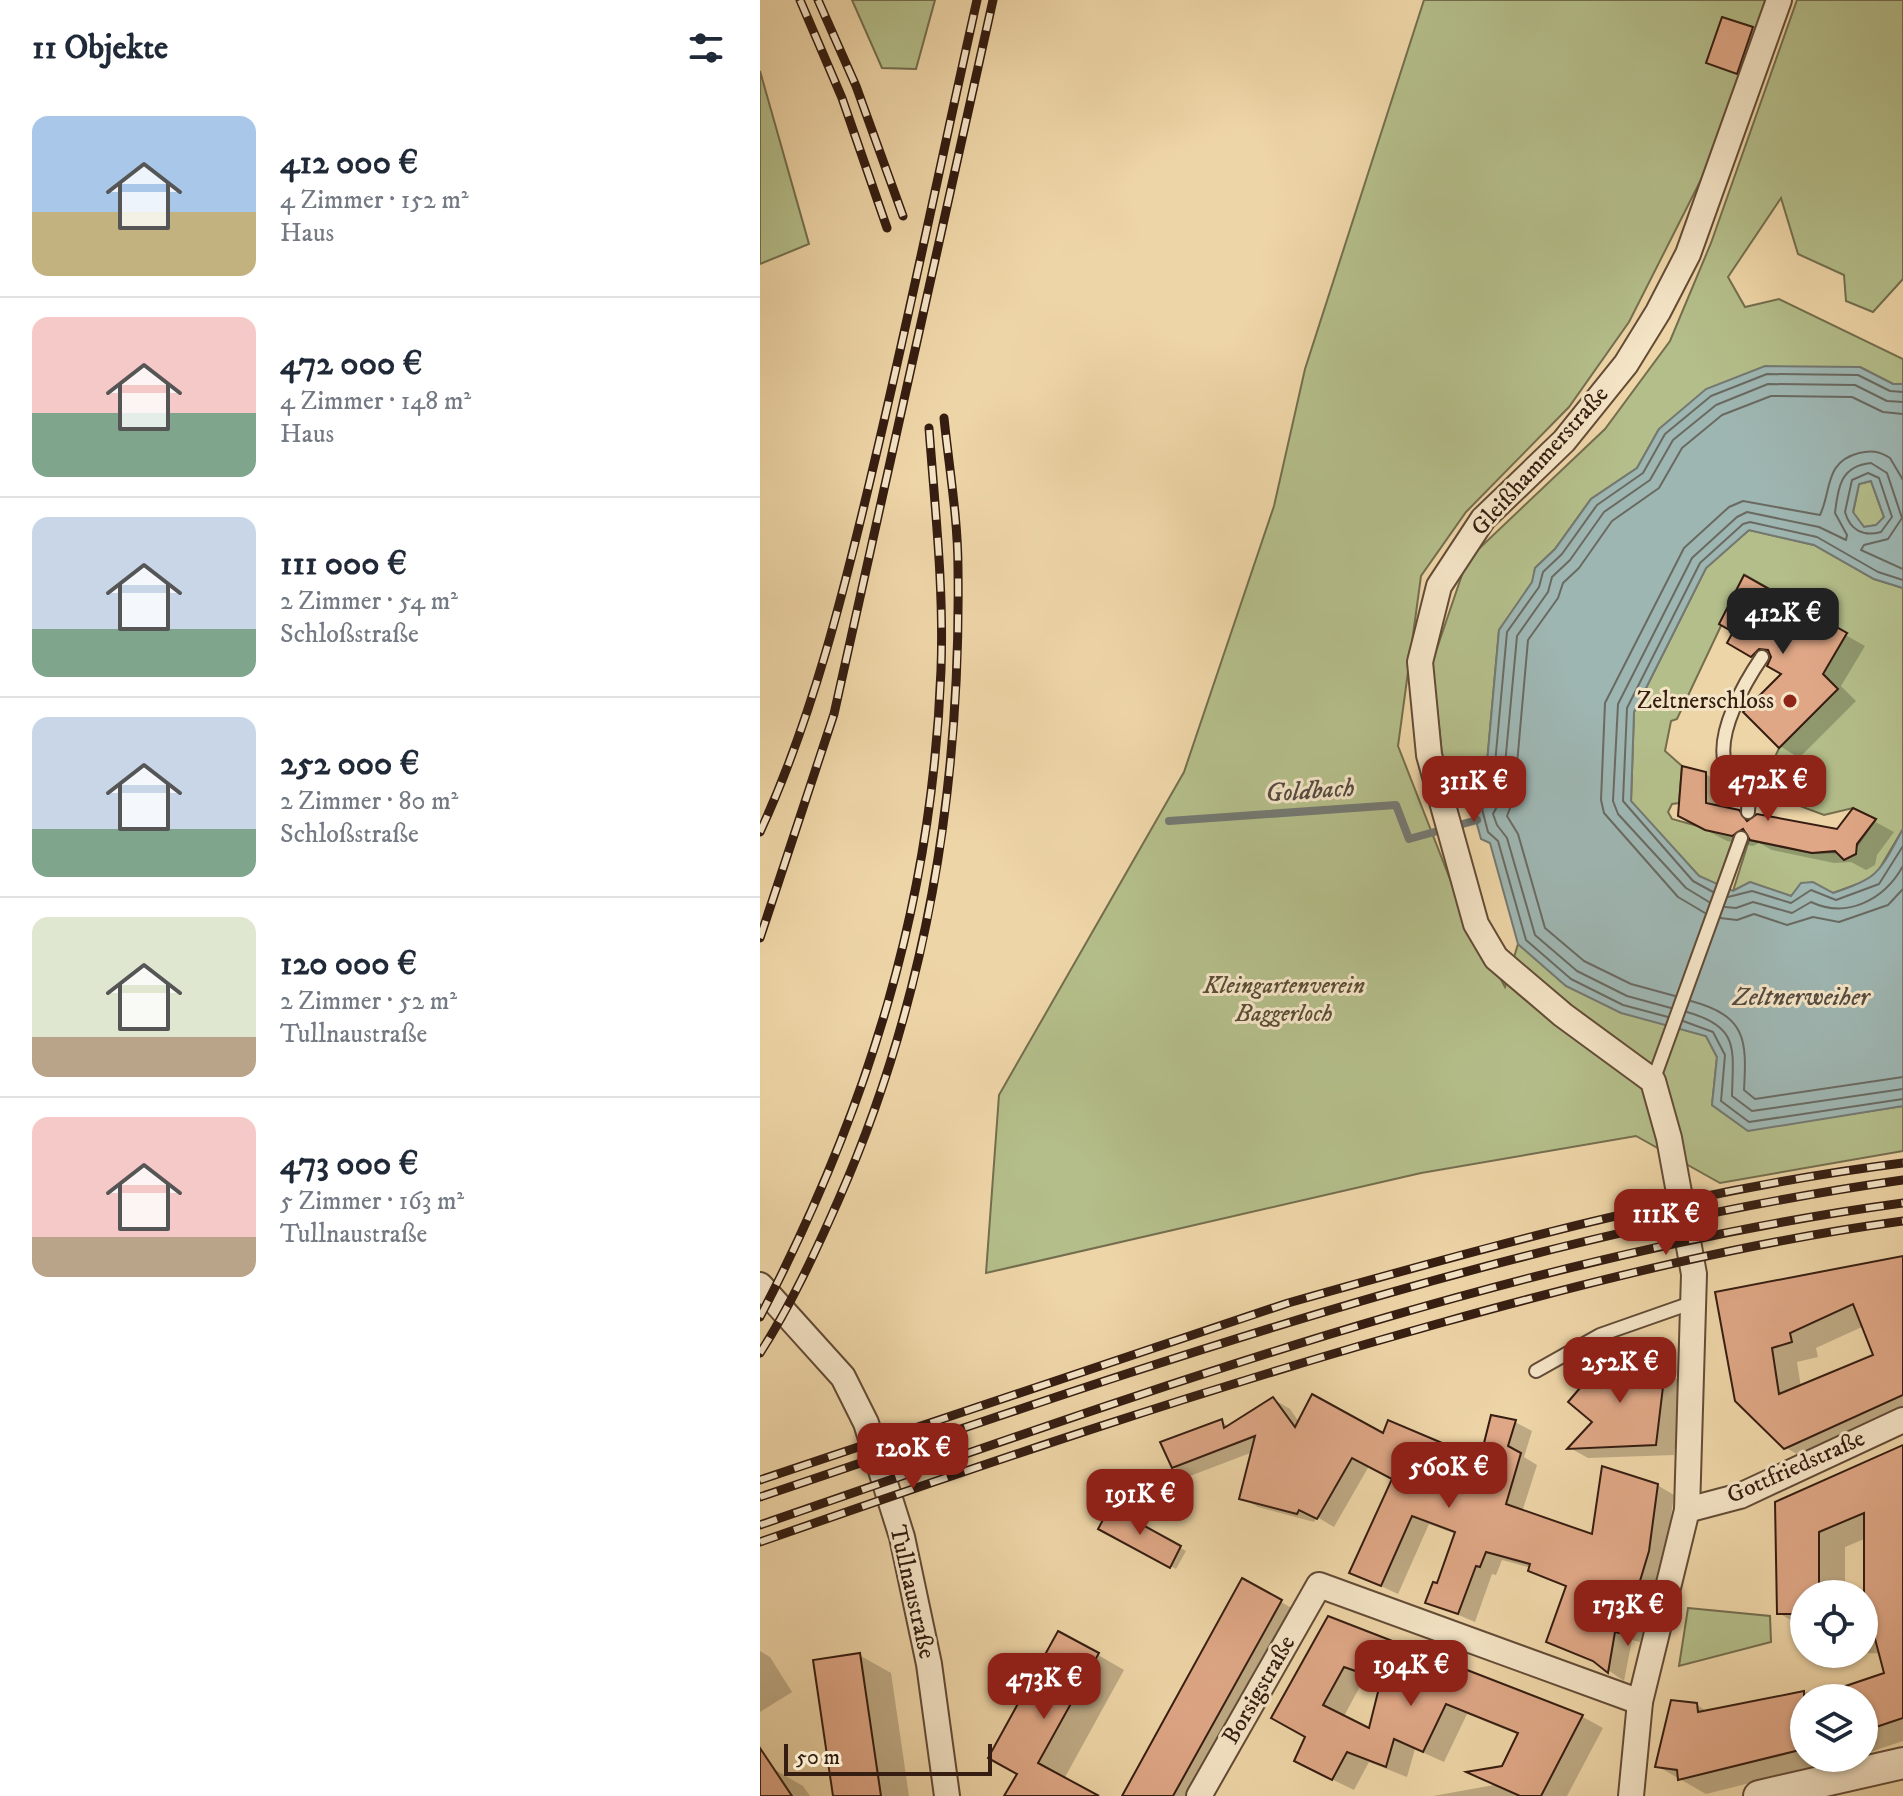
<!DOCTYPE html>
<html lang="de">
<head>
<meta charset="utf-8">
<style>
	body { margin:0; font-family:"IM FELL DW Pica",serif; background:#f6f6f7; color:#1f2937; height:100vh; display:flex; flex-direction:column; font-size:30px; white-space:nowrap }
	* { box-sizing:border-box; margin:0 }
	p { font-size:26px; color:#747a83 }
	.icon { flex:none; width:44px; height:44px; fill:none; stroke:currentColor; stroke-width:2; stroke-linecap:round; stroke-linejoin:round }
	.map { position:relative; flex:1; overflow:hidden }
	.drawer { display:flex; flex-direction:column; background:#fff; width:760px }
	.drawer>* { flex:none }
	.controls { position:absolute; left:1030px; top:1580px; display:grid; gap:16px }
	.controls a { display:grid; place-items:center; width:88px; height:88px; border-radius:50%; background:#fff; box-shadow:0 2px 6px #0004; font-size:40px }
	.scale { position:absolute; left:24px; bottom:20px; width:208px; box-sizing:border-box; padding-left:8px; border:4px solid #351d11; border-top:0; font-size:22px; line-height:28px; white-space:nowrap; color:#351d11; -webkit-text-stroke:6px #f4e4c6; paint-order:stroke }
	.price { position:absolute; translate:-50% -68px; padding:0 18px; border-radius:16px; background:#8f2418; color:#fff; font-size:26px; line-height:52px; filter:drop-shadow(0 2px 4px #0008) }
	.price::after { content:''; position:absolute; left:50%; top:48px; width:24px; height:18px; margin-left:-12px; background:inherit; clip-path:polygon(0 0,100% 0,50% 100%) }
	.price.active { background:#222; color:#fff }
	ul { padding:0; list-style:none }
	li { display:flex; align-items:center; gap:24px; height:200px; padding:0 32px }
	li+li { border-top:2px solid #e0e1e3 }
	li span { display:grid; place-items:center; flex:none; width:224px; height:160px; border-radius:16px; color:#555 }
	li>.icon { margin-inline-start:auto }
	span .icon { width:96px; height:96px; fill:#fffc; stroke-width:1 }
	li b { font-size:34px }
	h2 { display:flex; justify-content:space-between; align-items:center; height:96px; padding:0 32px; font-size:34px }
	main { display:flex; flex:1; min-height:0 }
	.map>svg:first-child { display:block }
</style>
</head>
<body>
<main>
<section class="drawer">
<h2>11 Objekte<svg class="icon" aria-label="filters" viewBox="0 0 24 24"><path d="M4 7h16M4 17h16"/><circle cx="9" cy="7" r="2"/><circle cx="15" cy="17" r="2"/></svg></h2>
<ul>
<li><span style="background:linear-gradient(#a9c7e8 60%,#c2b280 0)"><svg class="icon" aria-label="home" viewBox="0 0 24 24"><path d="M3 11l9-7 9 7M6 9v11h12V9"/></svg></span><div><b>412 000 €</b><p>4 Zimmer · 152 m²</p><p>Haus</p></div></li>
<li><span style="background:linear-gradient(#f6c9c9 60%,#7fa58c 0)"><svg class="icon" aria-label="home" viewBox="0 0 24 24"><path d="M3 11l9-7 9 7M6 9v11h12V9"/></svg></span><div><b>472 000 €</b><p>4 Zimmer · 148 m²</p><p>Haus</p></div></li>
<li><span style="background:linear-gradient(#c9d6e8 70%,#7fa58c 0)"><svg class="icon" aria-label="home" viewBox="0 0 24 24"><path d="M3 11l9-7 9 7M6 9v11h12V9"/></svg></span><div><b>111 000 €</b><p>2 Zimmer · 54 m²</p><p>Schloßstraße</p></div></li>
<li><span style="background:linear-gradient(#c9d6e8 70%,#7fa58c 0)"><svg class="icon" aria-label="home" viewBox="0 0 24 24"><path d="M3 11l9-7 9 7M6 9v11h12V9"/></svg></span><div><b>252 000 €</b><p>2 Zimmer · 80 m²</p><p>Schloßstraße</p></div></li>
<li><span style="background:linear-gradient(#dfe7d0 75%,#b9a48a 0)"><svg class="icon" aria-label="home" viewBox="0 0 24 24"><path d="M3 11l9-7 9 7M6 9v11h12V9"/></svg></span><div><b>120 000 €</b><p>2 Zimmer · 52 m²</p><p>Tullnaustraße</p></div></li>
<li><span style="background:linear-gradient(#f6c9c9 75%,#b9a48a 0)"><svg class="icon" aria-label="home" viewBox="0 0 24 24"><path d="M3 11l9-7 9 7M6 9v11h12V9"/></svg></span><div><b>473 000 €</b><p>5 Zimmer · 163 m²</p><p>Tullnaustraße</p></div></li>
</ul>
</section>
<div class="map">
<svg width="1143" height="1796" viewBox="0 0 1143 1796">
	<rect width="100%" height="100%" fill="#eed5a7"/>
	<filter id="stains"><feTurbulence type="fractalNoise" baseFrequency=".0025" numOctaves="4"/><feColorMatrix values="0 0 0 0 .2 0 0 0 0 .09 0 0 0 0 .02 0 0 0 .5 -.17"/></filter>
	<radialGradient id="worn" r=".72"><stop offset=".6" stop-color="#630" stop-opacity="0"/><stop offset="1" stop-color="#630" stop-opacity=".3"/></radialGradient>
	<g fill="#b4be8a" stroke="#746e4e" stroke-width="2">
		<path d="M92 0H175L156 69 122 68Z"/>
		<path d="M664 0H1011L953 156 869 322 809 407 706 512 661 576 638 746 699 902 745 987 758 944 806 986 861 1012 946 1036 957 1057 952 1105 987 1130 1143 1106V1151L960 1183 876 1136 661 1173 226 1273 239 1095 424 772 514 506 545 369Z"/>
		<path d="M1037 0H1143V279L1113 312 1086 301 1084 275 1038 254 1021 198 968 277 985 307 1019 299 1143 359V384H1133L1100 367 899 429 877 468 831 499 795 549 775 568 773 582 739 630 724 796 684 771 672 663 707 560 845 429 910 341 951 243Z"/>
		<path d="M0 71 49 244 0 264Z"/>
		<path d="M1111 481 1124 517 1117 525 1104 527 1093 513 1099 484Z"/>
		<path d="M989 530 1054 545 1114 579 1143 588V829L1114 878 1073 893 1031 896 990 882 973 891 989 840 1052 853 1077 852 1082 858H1088L1116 819 1093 808 1064 815 1000 791 1019 748 1077 689 1042 653 1087 633 985 575 917 719 911 721 905 751 922 766 919 803 912 804 908 812 912 819 974 836 957 885 939 876 871 802 874 712 946 568Z"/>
		<path d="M928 1608 1010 1616 1011 1642 919 1666Z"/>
	</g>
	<path fill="#9eb6b2" stroke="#747972" stroke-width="2" fill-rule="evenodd" d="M1005 366 1100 367 1133 384H1143V588L1114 579 1054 545 989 530 946 568 874 712 871 801 939 876 973 891 990 882 1031 896 1041 883 1053 882 1073 893C1120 878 1119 872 1143 829V1106L988 1131 952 1105 957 1057 946 1036 861 1013 806 986 758 944 730 843 721 839 711 802 724 796 739 630 772 582 775 568 795 549 831 499 877 468 899 429 946 389ZM1111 481 1124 517 1116 525 1104 527 1093 512 1099 484Z"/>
	<g fill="#0003" fill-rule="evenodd">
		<path d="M963 19 1005 37 990 80 948 62Z"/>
		<path d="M985 578 1105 646 1081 686 1096 701 1039 758 1020 746 1024 674 969 642 976 631Z"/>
		<path d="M945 774 965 785V809L992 820 1077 831 1093 810 1134 832 1117 855 1115 865 1106 870 1091 862 1074 863 1012 850 999 843 993 846 967 841 940 827Z"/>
		<path d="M1143 1258V1422L1052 1463 1025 1447 958 1293ZM1104 1326 1116 1356 1041 1387 1037 1362 1058 1357 1056 1348Z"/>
		<path d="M898 1366 923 1383 914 1455 828 1458 810 1448Z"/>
		<path d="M513 1399 530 1409 539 1422 624 1435 721 1461 755 1422 772 1431 764 1457 777 1465 762 1512 833 1537 897 1485 914 1495 905 1561 880 1642 872 1640 864 1681 841 1665 789 1641 808 1587 771 1568 742 1560 736 1575 732 1574 715 1622 668 1602 678 1586 696 1534 669 1524 638 1594 591 1572 634 1479 609 1466 574 1527 557 1517 554 1522 498 1507 481 1498 493 1452 430 1476 413 1467 461 1422 470 1427Z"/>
		<path d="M1143 1447V1654L1104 1653V1594H1044V1628L1019 1613 1018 1503ZM1126 1530 1128 1589 1085 1591V1547Z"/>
		<path d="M350 1510 426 1551 416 1569 341 1528Z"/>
		<path d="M483 1580 547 1617 448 1796H364Z"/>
		<path d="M569 1618 823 1717 843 1728 807 1796H673L734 1785 712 1773 743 1768 759 1735 707 1714 684 1762 655 1749 647 1777 609 1762 594 1790 557 1772 548 1737ZM605 1677 622 1684 610 1731 583 1718Z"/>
		<path d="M0 1651 10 1657 32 1692 0 1712Z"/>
		<path d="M99 1655 131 1673 149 1796H75Z"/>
		<path d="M338 1655 364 1670 304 1779 335 1796H250Z"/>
		<path d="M1143 1669V1741L1104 1754V1698H1044V1758H1090L946 1794 897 1766 937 1705 948 1712 1052 1691 1061 1696Z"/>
		<path d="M12 1768 43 1786 50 1796H0V1776Z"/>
	</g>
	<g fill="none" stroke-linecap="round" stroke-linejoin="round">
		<g stroke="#6a6a62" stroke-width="2">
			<path d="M1108 473 1119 478 1132 517 1121 532C1103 537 1090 530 1085 512L1092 480Z"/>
			<path d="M953 892 933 881 863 801 867 708 940 563 983 524 990 522 1057 537 1118 572 1143 580"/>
			<path d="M968 897 992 891 1031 903 1051 890 1076 900 1119 884 1143 846"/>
			<path d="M949 902 926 888 858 814 853 801 858 704 932 558 977 517 987 512 1059 527 1086 540 1087 535 1075 513C1078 486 1081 466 1111 463L1127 473 1142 518 1128 539 1104 545 1101 550 1143 569"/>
			<path d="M965 907 976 908 993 902 1032 913 1051 902C1087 919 1124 900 1143 866"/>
			<path d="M945 913 918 897 844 813 841 800 845 703 924 548 969 507 983 501 1060 515C1072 490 1064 462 1099 453 1111 450 1119 451 1130 458L1143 480"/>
			<path d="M960 918 977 920 994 914 1027 925 1053 917 1079 922 1128 905 1143 889"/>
			<path d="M915 996 871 984 824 961 785 928 758 834 747 816 754 798 768 640 798 598 803 583 819 568 852 521 899 488 922 448 962 415 1011 396 1092 397 1123 412 1143 414"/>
			<path d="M931 1001C986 1016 987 1039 984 1090L995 1099 1143 1077"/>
			<path d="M911 1008 867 996 817 971 775 935 747 838 737 825 733 814 742 797 757 636 788 592 792 577 810 560 844 512 890 480 913 440 956 405 1008 384 1095 385 1127 401 1143 402"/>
			<path d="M927 1012C980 1027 973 1049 972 1096L992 1111 1143 1089"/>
			<path d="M908 1017 863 1005 811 979 766 940 738 841 728 832 722 809 732 797 747 632 779 587 783 572 802 554 837 505 883 473 905 434 951 396 1007 374 1098 375 1130 391 1143 392"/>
			<path d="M923 1021 953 1032 965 1055 961 1101 989 1122 1143 1099"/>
		</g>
		<path stroke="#747972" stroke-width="8" d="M409 821 636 805 649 839 717 820"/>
	</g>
	<g fill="#dfa786" stroke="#351d11" stroke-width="2" fill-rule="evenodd">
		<path d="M962 17 993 27 977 74 946 63Z"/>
		<path d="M984 575 1087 633 1063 674 1078 689 1019 748 983 712 1021 674 1007 666 1011 657 1008 650 999 649 991 657 967 643 973 632 959 624Z"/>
		<path d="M922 766 946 772V803L979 810 987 821 997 814 1077 829 1093 808 1116 819 1097 844 1096 854 1084 860 1075 851 1052 853 990 840 983 829 972 836 945 830 918 816Z"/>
		<path d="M1143 1256V1395L1024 1449 975 1401 955 1292ZM1093 1304 1113 1355 1019 1394 1012 1348 1032 1342 1030 1333Z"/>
		<path d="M843 1361 898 1364 905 1370 896 1445 807 1449 832 1422 808 1402Z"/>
		<path d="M552 1394 623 1433 628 1420 720 1459 731 1415 756 1420 748 1446 761 1453 746 1504 832 1534 842 1466 898 1484 889 1551 864 1634 855 1632 848 1673 833 1661 786 1642 806 1586 768 1571 770 1564 726 1552 720 1567 716 1566 698 1614 665 1603 673 1582 677 1583 695 1532 652 1516 621 1586 589 1573 632 1479 592 1458 557 1519 539 1510 537 1514 479 1499 495 1436 412 1468 400 1442 462 1419 464 1428 513 1397 535 1427Z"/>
		<path d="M1143 1445V1718L1104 1731V1698H1063L1062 1694 1124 1673 1108 1612H1104V1513L1059 1532V1594H1044V1614H1017L1015 1502Z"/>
		<path d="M350 1507 421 1546 410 1568 338 1529Z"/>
		<path d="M482 1578 522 1600 413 1796H362Z"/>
		<path d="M568 1616 823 1715 781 1796H760L706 1772 742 1766 758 1733 686 1704 663 1752 634 1739 626 1767 587 1752 572 1780 534 1761 545 1737 511 1718ZM584 1667 621 1680 609 1728 563 1705Z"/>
		<path d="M298 1631 339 1653 278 1763 339 1796H244L257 1774 228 1758Z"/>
		<path d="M100 1653 121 1796H73L53 1660Z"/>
		<path d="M1044 1691V1749L918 1780 917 1770 895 1767 911 1700 937 1703 938 1712Z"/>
		<path d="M0 1748 32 1796H0Z"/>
	</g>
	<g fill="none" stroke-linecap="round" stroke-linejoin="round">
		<g stroke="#634b36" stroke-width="16">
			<g id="service">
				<path d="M988 812 989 794C980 786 969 777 965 764 956 732 985 682 1002 657"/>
				<path d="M893 1081 981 838"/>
				<path d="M776 1371 840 1335 934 1302"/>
			</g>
		</g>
		<g stroke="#634b36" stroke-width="28">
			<g id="minor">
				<path d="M0 1285 83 1377 106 1423 142 1537 169 1664 187 1796"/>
				<path d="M927 1510 980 1496 1143 1420"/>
				<path d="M439 1796 559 1585 880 1702"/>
				<path d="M871 1796 880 1702 927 1510 934 1274 909 1138 893 1081 803 1015 736 958 716 924 669 755 660 662 679 586 723 519 804 441 866 364 898 312 928 254 1019 0"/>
			</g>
		</g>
		<g stroke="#634b36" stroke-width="34">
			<path id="tertiary" d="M999 1796 1143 1763"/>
		</g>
		<use href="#service" stroke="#f4e4c6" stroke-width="12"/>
		<use href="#minor" stroke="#f4e4c6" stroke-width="24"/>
		<use href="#tertiary" stroke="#f4e4c6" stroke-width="30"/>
		<g stroke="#351d11" stroke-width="9">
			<g id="rail">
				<path d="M40 0 82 98 127 228"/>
				<path d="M58 0 96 86 143 216"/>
				<path d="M0 832C53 717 84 591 113 468 150 313 182 156 217 0"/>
				<path d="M0 938 74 714 233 0"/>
				<path d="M0 1317C108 1109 172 905 181 670 184 589 175 508 169 428"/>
				<path d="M0 1353C31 1305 55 1253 78 1201 167 1000 201 788 198 569 198 519 189 467 184 418"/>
				<path d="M0 1480 528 1303C730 1246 934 1189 1143 1163"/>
				<path d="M0 1497C377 1370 747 1236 1143 1180"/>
				<path d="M0 1525C373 1397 751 1256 1143 1203"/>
				<path d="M0 1542C226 1463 453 1386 684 1322 835 1280 988 1242 1143 1221"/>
			</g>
		</g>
		<use href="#rail" stroke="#f4e4c6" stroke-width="6" stroke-dasharray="18" stroke-linecap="butt"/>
	</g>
	<circle fill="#8f2418" stroke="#f4e4c6" stroke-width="3" cx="1030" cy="701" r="8"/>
	<g text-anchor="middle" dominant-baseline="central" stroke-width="6" stroke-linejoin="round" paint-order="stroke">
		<g font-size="24" fill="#351d11" stroke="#f4e4c6">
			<text transform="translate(780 461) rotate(-48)">Gleißhammerstraße</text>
			<text transform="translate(1036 1467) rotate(-24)">Gottfriedstraße</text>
			<text transform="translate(152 1592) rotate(77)">Tullnaustraße</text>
			<text transform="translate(499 1690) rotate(-60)">Borsigstraße</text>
		</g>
		<g font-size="24" fill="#351d11" stroke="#f4e4c6" text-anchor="end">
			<text x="1014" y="701">Zeltnerschloss</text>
		</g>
		<g font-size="24" font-style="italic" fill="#5b4d35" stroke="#f4e4c6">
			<text x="524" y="986">Kleingartenverein<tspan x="524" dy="28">Baggerloch</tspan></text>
		</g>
		<g font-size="26" font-style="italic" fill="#544b41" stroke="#f4e4c6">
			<text transform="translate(550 791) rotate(-4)">Goldbach</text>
			<text x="1041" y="997">Zeltnerweiher</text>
		</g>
	</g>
	<rect width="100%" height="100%" filter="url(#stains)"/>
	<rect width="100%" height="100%" fill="url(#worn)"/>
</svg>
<div class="controls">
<a><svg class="icon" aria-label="locate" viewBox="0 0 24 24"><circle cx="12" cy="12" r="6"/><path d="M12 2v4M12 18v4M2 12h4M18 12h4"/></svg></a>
<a><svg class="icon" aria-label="layers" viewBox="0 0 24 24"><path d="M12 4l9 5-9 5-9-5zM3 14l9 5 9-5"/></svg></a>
</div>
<div class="scale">50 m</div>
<b class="price active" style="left:1023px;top:656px">412K €</b>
<b class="price" style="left:1008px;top:823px">472K €</b>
<b class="price" style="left:714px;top:824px">311K €</b>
<b class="price" style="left:906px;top:1257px">111K €</b>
<b class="price" style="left:860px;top:1405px">252K €</b>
<b class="price" style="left:153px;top:1491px">120K €</b>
<b class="price" style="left:689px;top:1510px">560K €</b>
<b class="price" style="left:380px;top:1537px">191K €</b>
<b class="price" style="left:868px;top:1648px">173K €</b>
<b class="price" style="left:651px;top:1708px">194K €</b>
<b class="price" style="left:284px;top:1721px">473K €</b>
</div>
</main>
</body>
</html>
